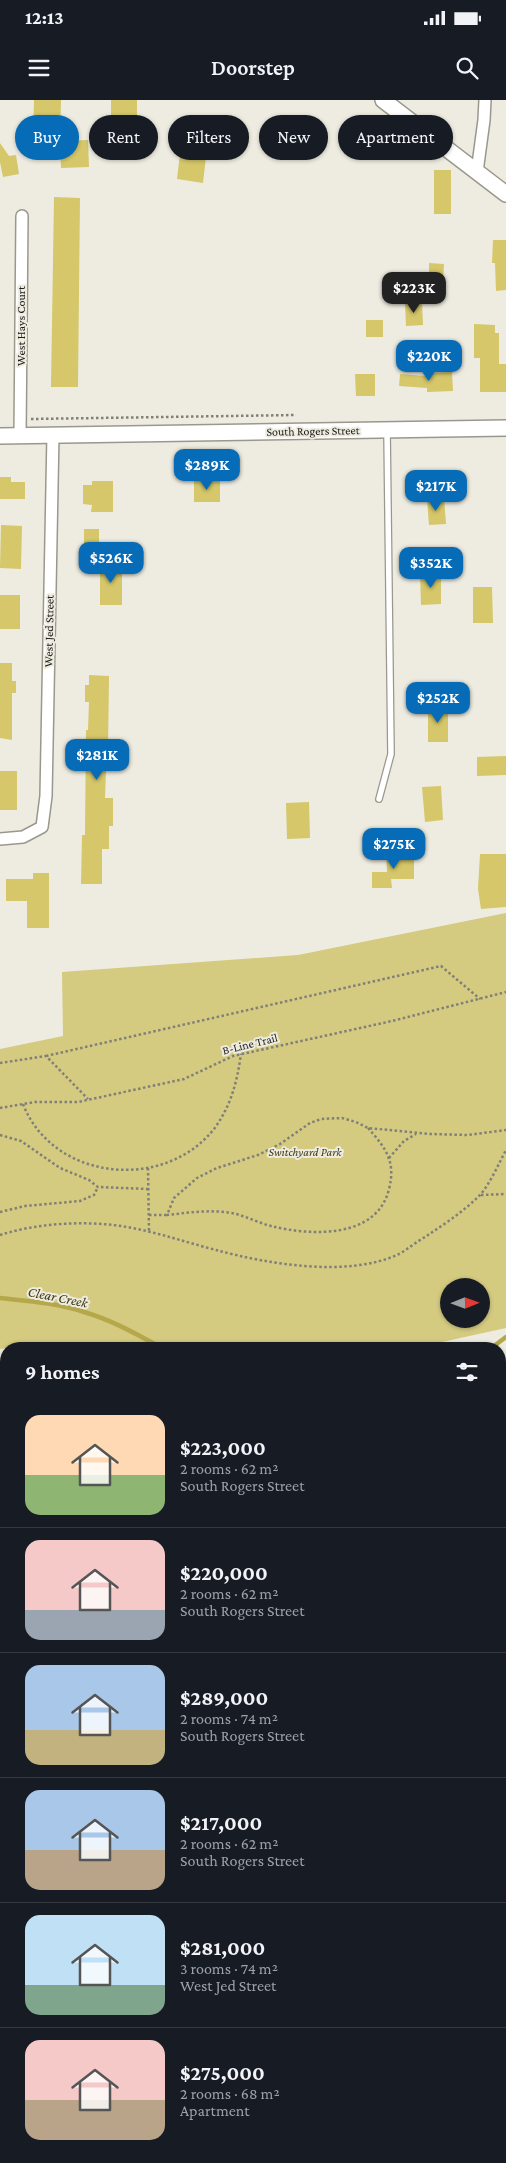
<!DOCTYPE html>
<html lang="en">
<head>
<meta charset="utf-8">
<style>
	body { margin:0; font-family:"Crimson Pro",serif; background:#242831; color:#f1f3f6; height:100vh; display:flex; flex-direction:column; font-size:19px; white-space:nowrap }
	* { box-sizing:border-box; margin:0 }
	p { font-size:16px; color:#9ea1a6 }
	.icon { flex:none; width:28px; height:28px; fill:none; stroke:currentColor; stroke-width:2; stroke-linecap:round; stroke-linejoin:round }
	.map { position:relative; flex:1; overflow:hidden }
	.side { position:absolute; left:0px; top:1242px; width:506px; height:821px; display:flex; flex-direction:column; background:#171b24; border-radius:20px 20px 0 0; box-shadow:0 1px 4px #0004 }
	.side>* { flex:none }
	.banner { position:absolute; left:15px; top:15px; width:476px; height:45px; display:flex; gap:10px }
	.needle { width:32px; rotate:89deg }
	.buttons { position:absolute; left:440px; top:1178px; display:grid; gap:10px }
	.buttons a { display:grid; place-items:center; width:50px; height:50px; border-radius:50%; background:#171b24; box-shadow:0 1px 4px #0004; font-size:25px }
	.price { position:absolute; translate:-50% -42px; padding:0 11px; border-radius:10px; background:#076cb8; color:#fff; font-size:16px; line-height:32px; filter:drop-shadow(0 1px 2px #0008) }
	.price::after { content:''; position:absolute; left:50%; top:30px; width:15px; height:11px; margin-left:-8px; background:inherit; clip-path:polygon(0 0,100% 0,50% 100%) }
	.price.selected { background:#222; color:#fff }
	ul { padding:0; list-style:none }
	li { display:flex; align-items:center; gap:15px; height:125px; padding:0 25px }
	li+li { border-top:1px solid #363941 }
	li span { display:grid; place-items:center; flex:none; width:140px; height:100px; border-radius:15px; color:#555 }
	li>.icon { margin-inline-start:auto }
	span .icon { width:60px; height:60px; fill:#fffc; stroke-width:1 }
	li b { font-size:21px }
	h2 { display:flex; justify-content:space-between; align-items:center; height:60px; padding:0 25px; font-size:21px }
	.tag { padding:0 18px; border-radius:22px; background:#171b24; box-shadow:0 1px 4px #0004; font-size:18px; line-height:45px }
	.tag.selected { background:#076cb8; color:#fff }
	.status { display:flex; justify-content:space-between; align-items:center; height:35px; padding:0 25px; background:#171b24; direction:ltr }
	.status svg { height:14px; fill:currentColor }
	header { display:flex; justify-content:space-between; align-items:center; height:65px; padding:0 25px; background:#171b24; font-size:22px; font-weight:600 }
	.map>svg:first-child { display:block }
</style>
</head>
<body>
<div class="status"><b>12:13</b><svg viewBox="0 0 49 12"><path d="M0 12V9h3v3zM5 12V6h3v6zM10 12V3h3v9zM15 12V0h3v12zM26 1h20v11H26zM47 4h2v5h-2z"/></svg></div>
<header><svg class="icon" aria-label="menu" viewBox="0 0 24 24"><path d="M4 6h16M4 12h16M4 18h16"/></svg>Doorstep<svg class="icon" aria-label="search" viewBox="0 0 24 24"><circle cx="10" cy="10" r="6"/><path d="M15 15l6 6"/></svg></header>
<div class="map">
<svg width="506" height="2063" viewBox="0 0 506 2063">
	<rect width="100%" height="100%" fill="#eeece0"/>
	<path fill="#e5e3cf" d="M6 1785V2058H500V2007H506V2063H0V1786Z"/>
	<g fill="#d4ca80" fill-rule="evenodd">
		<path d="M506 813V1228L410 1249H28L14 1247 0 1249V949L63 936 62 872 298 855ZM481 1186V1219H449V1186Z"/>
		<rect x="0" y="1822" width="6" height="125"/>
		<path d="M500 2020H506V2063H461V2058H500Z"/>
	</g>
	<g fill="none" stroke-linecap="round" stroke-linejoin="round">
		<g stroke="#b5a84a" stroke-width="4.5">
			<path d="M0 1198C28 1201 57 1203 84 1212 112 1220 138 1235 164 1249"/>
			<path d="M490 1249 506 1237"/>
		</g>
	</g>
	<g fill="#d5c76a">
		<path d="M34 0H61L60 39 33 38Z"/>
		<rect x="111" y="0" width="26" height="16"/>
		<rect x="378" y="33" width="21" height="25"/>
		<path d="M88 40 89 67 61 68 60 41Z"/>
		<path d="M0 43 9 56 16 55 19 74 3 77 0 62Z"/>
		<path d="M181 45 207 48 203 83 177 79Z"/>
		<rect x="434" y="70" width="17" height="44"/>
		<path d="M54 97 80 98 78 287H51Z"/>
		<path d="M493 140H506V190L496 191 495 163H492Z"/>
		<path d="M429 163 444 164 443 182H429Z"/>
		<path d="M422 202 423 225 406 226 405 203Z"/>
		<rect x="366" y="220" width="17" height="17"/>
		<path d="M474 224 495 225V233H499V264H506V292H480V258H474Z"/>
		<path d="M452 272 453 291 427 292V288L399 286 400 274 426 276V273Z"/>
		<path d="M355 274H375V296H356Z"/>
		<path d="M0 377H11V382H25V399H0Z"/>
		<rect x="194" y="380" width="26" height="22"/>
		<path d="M92 381H113V412H91L92 405 83 404V385H92Z"/>
		<path d="M444 398 446 424 429 425 427 399Z"/>
		<path d="M1 425 22 426 21 469 0 468Z"/>
		<rect x="84" y="429" width="15" height="14"/>
		<rect x="100" y="464" width="22" height="41"/>
		<path d="M420 473H441V504L421 505Z"/>
		<path d="M473 487H492L493 523H473Z"/>
		<rect x="0" y="495" width="20" height="34"/>
		<path d="M0 563H12V581H16V593H12V640L0 638Z"/>
		<path d="M89 575 109 576 108 651H115V671H106L105 698H113V726H109V749H102V784H81L82 735H85L86 630H88L89 602H85V585H89Z"/>
		<rect x="428" y="606" width="20" height="36"/>
		<path d="M506 656V675L477 676V657Z"/>
		<rect x="0" y="671" width="17" height="39"/>
		<path d="M441 686 443 720 425 722 422 687Z"/>
		<path d="M309 702 310 738 287 739 286 703Z"/>
		<path d="M401 749V755H414V779H391L392 788H372V772H387L386 750Z"/>
		<path d="M480 754H506V807L481 809 478 789Z"/>
		<path d="M33 773H49V828H27V801H6V779H33Z"/>
	</g>
	<g fill="none" stroke-linecap="round" stroke-linejoin="round">
		<g stroke="#9a988d" stroke-width="8">
			<g id="service">
				<path d="M379 699 391 654 387 330"/>
				<path d="M0 1489 5 1499 6 1521"/>
				<path d="M0 1679 6 1678"/>
				<path d="M500 1805 506 1799"/>
				<path d="M0 1975H6"/>
				<path d="M500 1996H506"/>
				<path d="M242 2063V2058"/>
			</g>
		</g>
		<g stroke="#9a988d" stroke-width="14">
			<g id="minor">
				<path d="M477 72 484 20 485 0"/>
				<path d="M20 335 22 116"/>
				<path d="M0 739 23 737 42 727 46 696 53 334"/>
				<path d="M430 2058V2063"/>
			</g>
		</g>
		<g stroke="#9a988d" stroke-width="18">
			<g id="tertiary">
				<path d="M383 0 506 94"/>
				<path d="M0 336 506 328"/>
			</g>
		</g>
		<g stroke="#cdcdcc" stroke-width="21">
			<g id="primary">
				<path d="M500 1609 506 1608"/>
				<path d="M0 1731 6 1730"/>
			</g>
		</g>
		<g stroke="#818078" stroke-width="2.5" stroke-dasharray="2.5 2.5" stroke-linecap="butt">
			<path d="M31 319 296 315"/>
			<path d="M46 956 441 866 480 899"/>
			<path d="M0 963 46 956 88 999"/>
			<path d="M23 1004C53 1081 164 1092 214 1029 231 1006 237 982 241 954"/>
			<path d="M0 1008 35 1002H78L184 979 233 956 392 921 506 892"/>
			<path d="M368 1028C386 1048 396 1062 389 1089 377 1139 311 1136 271 1126 255 1122 241 1113 224 1112 205 1110 186 1113 167 1115L174 1098 197 1078 217 1068 258 1055 280 1044 310 1023 321 1019 342 1018 356 1022 368 1028 430 1034 468 1035 506 1030"/>
			<path d="M0 1035 21 1041 60 1068 89 1080 98 1087 148 1089"/>
			<path d="M389 1058 404 1041 416 1034"/>
			<path d="M148 1068 149 1131"/>
			<path d="M481 1095 506 1094"/>
			<path d="M0 1112 25 1106 80 1101 94 1095 98 1087"/>
			<path d="M149 1115H167"/>
			<path d="M0 1135C35 1124 76 1121 113 1125 148 1129 181 1141 216 1150 268 1164 348 1178 399 1154 408 1149 416 1142 425 1137 443 1125 463 1112 479 1096 489 1086 499 1063 506 1050"/>
		</g>
		<use href="#service" stroke="#fff" stroke-width="5.5"/>
		<use href="#minor" stroke="#fff" stroke-width="11"/>
		<use href="#tertiary" stroke="#fff" stroke-width="15"/>
		<use href="#primary" stroke="#a8c9eb" stroke-width="19"/>
	</g>
	<g text-anchor="middle" dominant-baseline="central" stroke-width="4" stroke-linejoin="round" paint-order="stroke">
		<g font-size="12" fill="#1c1c18" stroke="#eeece0">
			<text transform="translate(21 226) rotate(-90)">West Hays Court</text>
			<text transform="translate(313 331) rotate(-1)">South Rogers Street</text>
			<text transform="translate(49 531) rotate(-89)">West Jed Street</text>
			<text transform="translate(250 944) rotate(-14)">B-Line Trail</text>
		</g>
		<g font-size="12" font-style="italic" fill="#403a12" stroke="#eeece0">
			<text x="305" y="1052">Switchyard Park</text>
		</g>
		<g font-size="14" font-style="italic" fill="#3f3911" stroke="#eeece0">
			<text transform="translate(58 1197) rotate(11)">Clear Creek</text>
		</g>
	</g>
</svg>
<div class="buttons">
<a><svg class="needle" viewBox="-14 -14 28 28"><path d="M0-13l5 13h-10z" fill="#e53935"/><path d="M0 13l5-13h-10z" fill="#9ea1a6"/></svg></a>
</div>
<b class="price selected" style="left:414px;top:214px">$223K</b>
<b class="price" style="left:429px;top:282px">$220K</b>
<b class="price" style="left:207px;top:391px">$289K</b>
<b class="price" style="left:436px;top:412px">$217K</b>
<b class="price" style="left:111px;top:484px">$526K</b>
<b class="price" style="left:431px;top:489px">$352K</b>
<b class="price" style="left:438px;top:624px">$252K</b>
<b class="price" style="left:97px;top:681px">$281K</b>
<b class="price" style="left:394px;top:770px">$275K</b>
<div class="banner">
<a class="tag selected">Buy</a>
<a class="tag">Rent</a>
<a class="tag">Filters</a>
<a class="tag">New</a>
<a class="tag">Apartment</a>
</div>
<section class="side">
<h2>9 homes<svg class="icon" aria-label="filters" viewBox="0 0 24 24"><path d="M4 7h16M4 17h16"/><circle cx="9" cy="7" r="2"/><circle cx="15" cy="17" r="2"/></svg></h2>
<ul>
<li><span style="background:linear-gradient(#ffd9b3 60%,#8fb573 0)"><svg class="icon" aria-label="home" viewBox="0 0 24 24"><path d="M3 11l9-7 9 7M6 9v11h12V9"/></svg></span><div><b>$223,000</b><p>2 rooms · 62 m²</p><p>South Rogers Street</p></div></li>
<li><span style="background:linear-gradient(#f6c9c9 70%,#9aa5b1 0)"><svg class="icon" aria-label="home" viewBox="0 0 24 24"><path d="M3 11l9-7 9 7M6 9v11h12V9"/></svg></span><div><b>$220,000</b><p>2 rooms · 62 m²</p><p>South Rogers Street</p></div></li>
<li><span style="background:linear-gradient(#a9c7e8 65%,#c2b280 0)"><svg class="icon" aria-label="home" viewBox="0 0 24 24"><path d="M3 11l9-7 9 7M6 9v11h12V9"/></svg></span><div><b>$289,000</b><p>2 rooms · 74 m²</p><p>South Rogers Street</p></div></li>
<li><span style="background:linear-gradient(#a9c7e8 60%,#b9a48a 0)"><svg class="icon" aria-label="home" viewBox="0 0 24 24"><path d="M3 11l9-7 9 7M6 9v11h12V9"/></svg></span><div><b>$217,000</b><p>2 rooms · 62 m²</p><p>South Rogers Street</p></div></li>
<li><span style="background:linear-gradient(#bfe0f5 70%,#7fa58c 0)"><svg class="icon" aria-label="home" viewBox="0 0 24 24"><path d="M3 11l9-7 9 7M6 9v11h12V9"/></svg></span><div><b>$281,000</b><p>3 rooms · 74 m²</p><p>West Jed Street</p></div></li>
<li><span style="background:linear-gradient(#f6c9c9 60%,#b9a48a 0)"><svg class="icon" aria-label="home" viewBox="0 0 24 24"><path d="M3 11l9-7 9 7M6 9v11h12V9"/></svg></span><div><b>$275,000</b><p>2 rooms · 68 m²</p><p>Apartment</p></div></li>
</ul>
</section>
</div>
</body>
</html>
